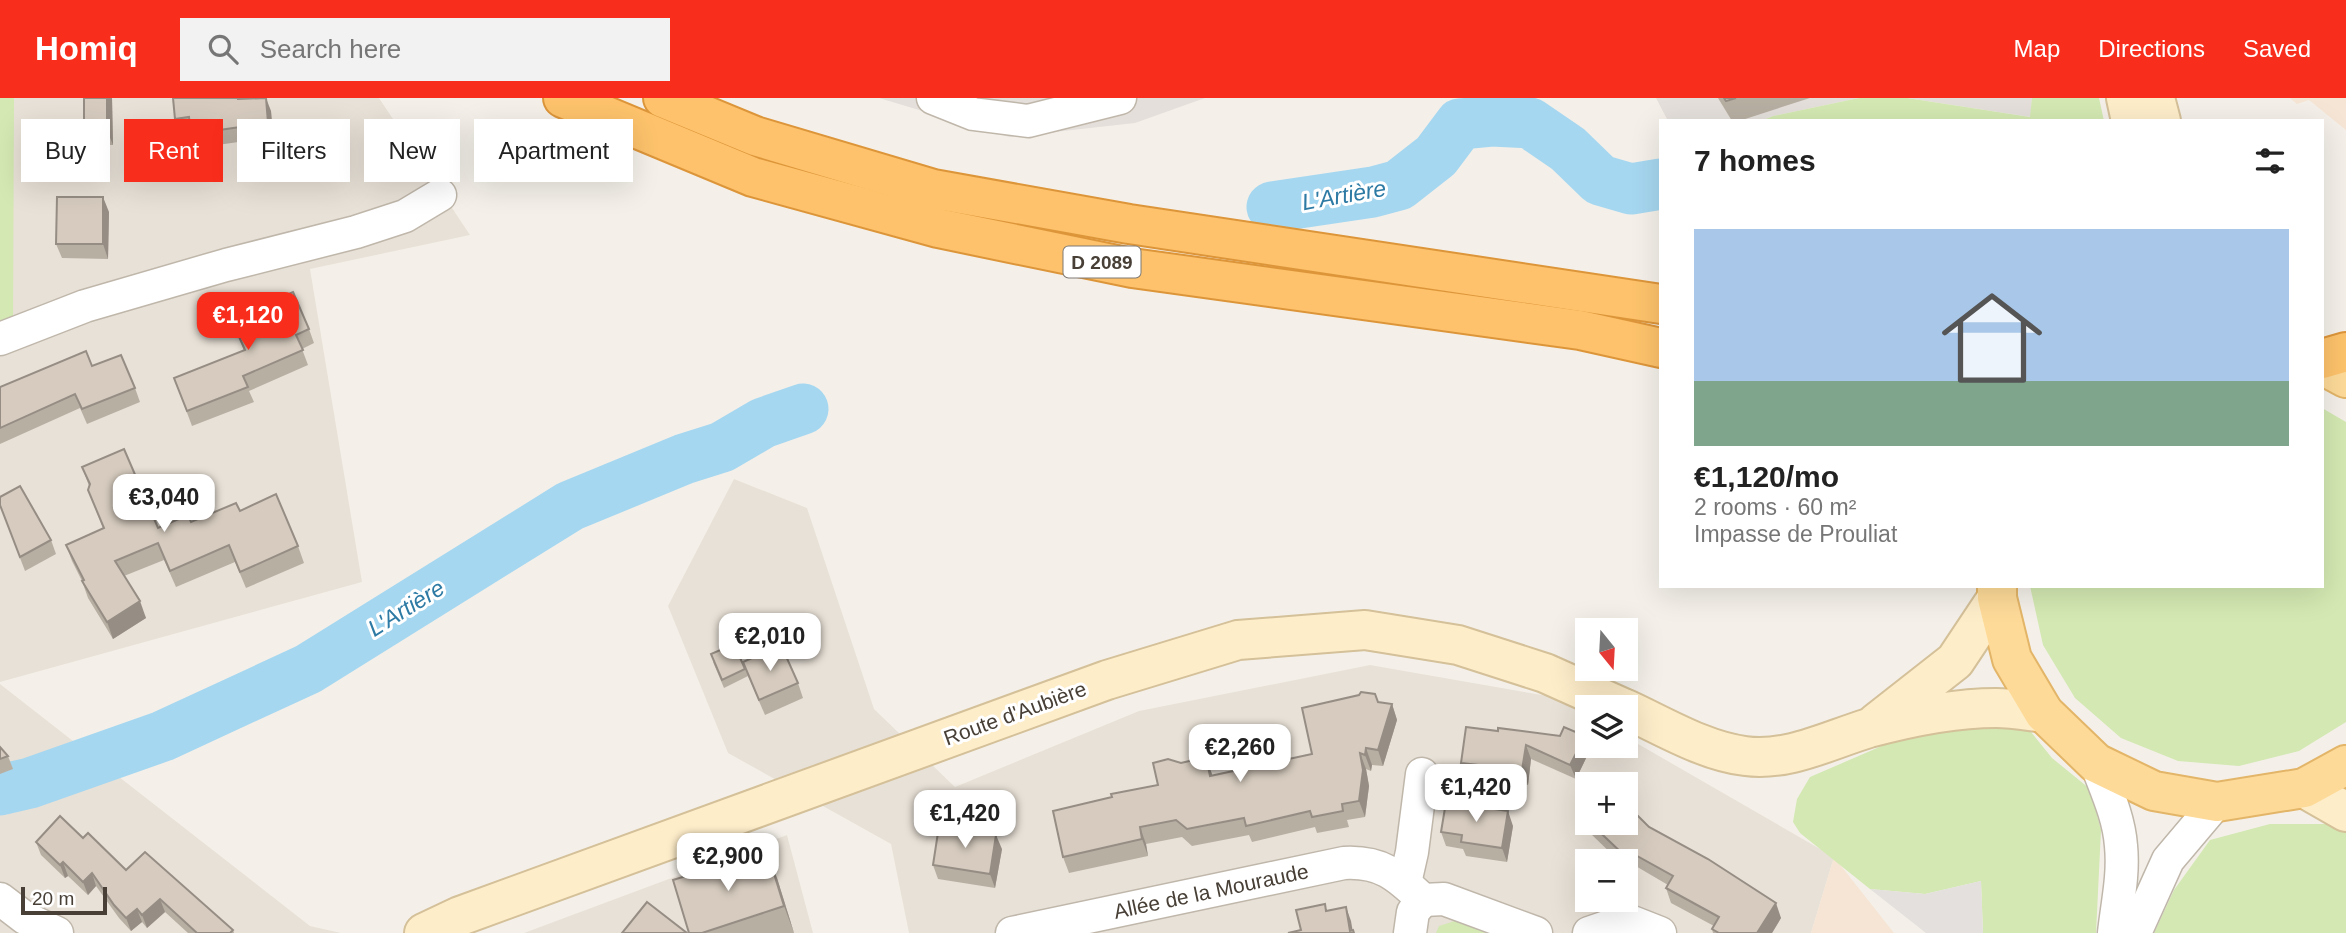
<!DOCTYPE html>
<html lang="en">
<head>
<meta charset="utf-8">
<style>
	body { margin:0; font-family:Arial,sans-serif; background:#f2f2f2; color:#222; height:100vh; display:flex; flex-direction:column; font-size:26px; white-space:nowrap }
	* { box-sizing:border-box; margin:0 }
	p { font-size:23px; color:#767676 }
	.icon { flex:none; width:38px; height:38px; fill:none; stroke:currentColor; stroke-width:2; stroke-linecap:round; stroke-linejoin:round }
	.map { position:relative; flex:1; overflow:hidden }
	.panel { position:absolute; left:1659px; top:21px; width:665px; height:469px; display:flex; flex-direction:column; background:#fff; border-radius:0px; box-shadow:0 7px 28px #0002 }
	.panel>* { flex:none }
	.hud { position:absolute; left:21px; top:21px; width:665px; height:63px; display:flex; gap:14px }
	.needle { width:46px; rotate:162deg }
	.tools { position:absolute; left:1575px; top:520px; display:grid; gap:14px }
	.tools a { display:grid; place-items:center; width:63px; height:63px; border-radius:0px; background:#fff; box-shadow:0 7px 28px #0002; font-size:35px }
	.scale { position:absolute; left:21px; bottom:18px; width:86px; box-sizing:border-box; padding-left:7px; border:4px solid #484037; border-top:0; font-size:19px; line-height:24px; white-space:nowrap; color:#484037; -webkit-text-stroke:5px #fff; paint-order:stroke }
	.price { position:absolute; translate:-50% -60px; padding:0 16px; border-radius:14px; background:#fff; color:#222; font-size:23px; line-height:46px; filter:drop-shadow(0 2px 4px #0008) }
	.price::after { content:''; position:absolute; left:50%; top:42px; width:21px; height:16px; margin-left:-10px; background:inherit; clip-path:polygon(0 0,100% 0,50% 100%) }
	.price.current { background:#f92d1b; color:#fff }
	ul { padding:0; list-style:none }
	li { display:grid; align-content:center; gap:14px; height:371px; padding:0 35px }
	li+li { border-top:2px solid #e0e0e0 }
	li span { display:grid; place-items:center; height:217px; border-radius:0px; color:#555 }
	li>.icon { margin-inline-start:auto }
	span .icon { width:126px; height:126px; fill:#fffc; stroke-width:1 }
	li b { font-size:30px }
	h2 { display:flex; justify-content:space-between; align-items:center; height:84px; padding:0 35px; font-size:30px }
	.tag { padding:0 24px; border-radius:0px; background:#fff; box-shadow:0 7px 28px #0002; font-size:24px; line-height:63px }
	.tag.current { background:#f92d1b; color:#fff }
	header { display:flex; align-items:center; gap:42px; box-sizing:border-box; height:98px; padding:0 35px; background:#f92d1b; color:#fff }
	header strong { font-size:33px }
	nav { display:flex; gap:38px; margin-inline-start:auto; font-size:24px }
	.search { width:490px; height:63px; background:#f2f2f2; display:flex; align-items:center; gap:18px; box-sizing:border-box; padding:0 24px; border-radius:0px; color:#767676; font-size:26px }
	.map>svg:first-child { display:block }
</style>
</head>
<body>
<header>
<strong>Homiq</strong>
<div class="search"><svg class="icon" aria-label="search" viewBox="0 0 24 24"><circle cx="10" cy="10" r="6"/><path d="M15 15l6 6"/></svg>Search here</div>
<nav><a>Map</a><a>Directions</a><a>Saved</a></nav>
</header>
<div class="map">
<svg width="2346" height="835" viewBox="0 0 2346 835">
	<rect width="100%" height="100%" fill="#f4f0e9"/>
	<g fill="#e8e1d7" fill-rule="evenodd">
		<path d="M14 0H379L470 137 310 171 362 484 0 584V241Z"/>
		<path d="M734 381 807 410 874 611 955 689 1139 613 1370 567 1559 600 1587 617V648H1626V639L1834 759 1811 835H909L891 746 728 655 668 508ZM1587 686H1626V724H1587ZM1587 763H1626V802H1587Z"/>
		<path d="M0 586 310 828 341 835H0Z"/>
		<path d="M787 737 813 835H524Z"/>
	</g>
	<g fill="#f6e5d4">
		<path d="M2290 0H2346V32L2309 2 2297 6Z"/>
		<path d="M1834 759 1894 835H1811Z"/>
	</g>
	<g fill="#e4dfda">
		<path d="M879 0H1205L1135 25 1009 39Z"/>
		<path d="M1656 0H1859L1773 18 1761 23H1668Z"/>
		<path d="M1907 0H2032L2031 19Z"/>
	</g>
	<g fill="#d3e8b2">
		<path d="M0 0H14L13 235 0 241Z"/>
		<path d="M1859 0H1907L2030 19 2032 0H2099L2104 23H1761L1773 18Z"/>
		<path d="M2322 310 2346 324V624L2299 653 2239 668 2178 663 2121 640 2075 600 2043 547 2030 488H2322Z"/>
		<path d="M1942 622 2027 629 2052 660 2090 691 2101 732 2096 835H1983L1981 783 1925 796 1870 791 1800 735 1793 724 1797 701 1810 679Z"/>
		<path d="M2270 726H2334L2346 735V835H2154L2174 792 2210 742Z"/>
		<path d="M1458 822 1489 835H1436L1439 828Z"/>
	</g>
	<path fill="#e3e0dd" d="M1981 783 1983 835H1926L1870 791 1925 796Z"/>
	<g fill="none" stroke-linecap="round" stroke-linejoin="round">
		<g stroke="#a6d7f0" stroke-width="51">
			<path d="M1272 109 1373 94 1399 87 1436 58 1460 26 1492 23 1530 25 1568 51 1600 82 1631 91 1661 86"/>
			<path d="M0 692 30 685 163 638 308 571 570 408 684 361 722 349 763 325 803 311"/>
		</g>
		<g stroke="#c0b7ab" stroke-width="35">
			<g id="street">
				<path d="M933 0 973 16 1028 23 1120 0"/>
				<path d="M0 241 85 208 226 167 356 134 405 118 440 97"/>
				<path d="M2096 665C2106 692 2119 719 2121 748 2124 777 2117 807 2114 835"/>
				<path d="M1405 785 1412 754 1422 676"/>
				<path d="M0 801 25 820 57 835"/>
				<path d="M1012 835 1344 765C1381 763 1397 777 1423 802L1444 801 1536 835"/>
				<path d="M1410 835 1413 814 1423 802"/>
				<path d="M1589 835 1627 822 1660 835"/>
				<path d="M2135 835 2168 762 2217 704"/>
			</g>
		</g>
		<g stroke="#d4c099" stroke-width="42">
			<g id="secondary">
				<path d="M2126 0 2131 23"/>
				<path d="M2155 0 2161 23"/>
				<path d="M1626 611C1663 628 1704 653 1745 658 1788 664 1829 642 1869 630 1910 619 1954 610 1996 610 2011 610 2028 613 2044 615"/>
				<path d="M1876 625 1955 563 1997 500"/>
				<path d="M2304 690 2346 714"/>
				<path d="M424 835 460 818 1107 582 1238 542 1365 532 1458 547 1545 575 1621 609"/>
			</g>
		</g>
		<g stroke="#e3b568" stroke-width="42">
			<g id="primary">
				<path d="M2322 267 2346 280"/>
				<path d="M1997 488V500L2012 561 2044 615 2096 665 2154 693 2217 704 2304 690 2346 667"/>
			</g>
		</g>
		<g stroke="#dd953a" stroke-width="42">
			<g id="highway">
				<path d="M563 0 753 79 938 130 1132 170 1580 232 1661 250"/>
				<path d="M663 0 755 38 933 91 1129 126 1661 206"/>
				<path d="M2322 261 2346 254"/>
			</g>
		</g>
		<use href="#street" stroke="#fff" stroke-width="32"/>
		<use href="#secondary" stroke="#feedc9" stroke-width="38"/>
		<use href="#primary" stroke="#fdda98" stroke-width="38"/>
		<use href="#highway" stroke="#fdc26b" stroke-width="38"/>
	</g>
	<g fill="#b8afa3">
		<path d="M112 0 113 47H90L84 32Z"/>
		<path d="M173 0H239L240 1 271 13 273 39 196 50 191 34 180 35 175 21Z"/>
		<path d="M1718 0H1810L1739 23H1732Z"/>
		<path d="M109 114 108 161 62 160 56 146Z"/>
		<path d="M231 221 309 231 314 245 302 251 308 267 249 293 254 304 192 328 174 280 244 252Z"/>
		<path d="M92 268 135 290 140 304 87 326 80 310 0 346V289Z"/>
		<path d="M82 369 158 430 240 413 298 448 304 465 246 490 235 464 176 489 164 462 124 478 146 520 113 541 88 500 82 483 72 463 66 447 103 430 88 392 89 388Z"/>
		<path d="M0 407 51 442 56 456 25 473Z"/>
		<path d="M713 564 745 571 798 585 803 600 765 617 748 578 724 590Z"/>
		<path d="M1392 606 1397 622 1383 668 1372 667 1371 673 1366 671 1369 688 1365 719 1347 722 1349 729 1317 735 1315 729 1252 744 1249 737 1192 748 1182 739 1146 746 1148 758 1069 775 1063 759 1212 678 1312 656Z"/>
		<path d="M1498 633 1590 652 1576 681 1531 661 1528 687 1466 679 1461 665Z"/>
		<path d="M0 649 8 658 13 671 0 676Z"/>
		<path d="M1587 719V724H1626L1649 729 1781 820 1772 835H1713L1712 831 1714 828 1671 805 1666 790 1668 787 1634 767 1629 772 1626 769V763H1619L1591 736 1585 721Z"/>
		<path d="M1513 728 1507 764 1466 758 1463 751 1446 748 1441 734Z"/>
		<path d="M83 740 126 772 233 832 234 835H188L165 814 147 830 142 824 131 833 119 820 96 788 88 797 68 778 65 780 41 757 36 744Z"/>
		<path d="M1002 751 995 790 938 781 933 767Z"/>
		<path d="M777 780 794 835H689Z"/>
	</g>
	<g fill="#968e85">
		<path d="M107 0H112L113 47 107 32Z"/>
		<path d="M266 0 271 13 273 39 268 25Z"/>
		<path d="M103 99 109 114 108 161 103 146Z"/>
		<path d="M140 503 146 520 113 541 107 524Z"/>
		<path d="M1392 606 1397 622 1383 668 1378 652Z"/>
		<path d="M1585 638 1590 652 1576 681 1570 667Z"/>
		<path d="M1526 647 1531 661 1528 687 1522 672Z"/>
		<path d="M1366 650 1372 667 1371 673 1365 657Z"/>
		<path d="M1360 655 1366 671 1369 688 1365 719 1359 703Z"/>
		<path d="M1206 659 1212 676 1216 695 1210 678Z"/>
		<path d="M1508 713 1513 728 1507 764 1502 750Z"/>
		<path d="M1140 729 1146 746 1148 758 1142 741Z"/>
		<path d="M996 737 1002 751 995 790 990 776Z"/>
		<path d="M767 753 777 780 794 835 784 808Z"/>
		<path d="M1628 753 1634 767 1629 772 1624 757Z"/>
		<path d="M63 764 68 778 65 780 60 767Z"/>
		<path d="M92 775 96 788 88 797 83 784Z"/>
		<path d="M160 801 165 814 147 830 142 817Z"/>
		<path d="M1776 805 1781 820 1772 835H1757Z"/>
		<path d="M1346 809 1351 823 1353 835H1351Z"/>
		<path d="M137 811 142 824 131 833 126 820Z"/>
	</g>
	<g fill="#d6cbbe" stroke="#968e85" stroke-width="2">
		<rect x="84" y="0" width="23" height="32"/>
		<path d="M173 0H238V1L266 0 268 25 191 36 189 19 175 21Z"/>
		<path d="M1724 0H1736L1726 3Z"/>
		<path d="M57 99H103V146H56Z"/>
		<path d="M293 194 309 231 296 237 303 252 243 278 248 289 187 313 174 280 245 252 231 221Z"/>
		<path d="M86 253 92 268 121 257 135 290 82 311 75 296 0 330V289Z"/>
		<path d="M124 351 158 430 188 417 191 424 236 405 240 413 276 396 298 448 240 474 229 447 170 473 158 445 115 463 140 503 107 524 82 483 84 482 66 447 104 430 88 392 90 386 82 369Z"/>
		<path d="M20 388 51 442 20 459 0 407V399Z"/>
		<path d="M734 546 745 571 722 582 711 556Z"/>
		<path d="M781 547 798 585 759 602 743 564Z"/>
		<path d="M1361 594 1375 596 1378 604 1392 606 1378 652 1366 650 1365 657 1360 655 1363 672 1359 703 1342 706 1343 713 1312 719 1310 713 1246 728 1244 720 1187 731 1176 722 1140 729 1142 741 1063 759 1053 713 1112 699 1111 696 1158 687 1153 665 1168 661 1181 665 1206 659 1210 678 1312 656 1302 610 1359 597Z"/>
		<path d="M1466 629 1498 633V630L1560 638 1564 629 1585 638 1570 667 1526 647 1522 672 1461 665Z"/>
		<path d="M0 649 8 658 0 661Z"/>
		<path d="M1446 704 1508 713 1502 750 1461 744 1462 737 1441 734Z"/>
		<path d="M1626 706 1649 729 1708 761 1776 805 1757 835H1719L1712 831 1719 819 1666 790 1673 778 1628 753 1624 757 1589 724H1626Z"/>
		<path d="M60 718 83 740 88 735 126 772 145 754 233 832 230 835H197L160 801 142 817 137 811 126 820 114 807 92 775 83 784 63 764 60 767 36 744Z"/>
		<path d="M939 728 996 737 990 776 933 767Z"/>
		<path d="M767 753 784 808 702 835H689L673 782Z"/>
		<path d="M647 804 687 835H622Z"/>
		<path d="M1325 806 1326 813 1346 809 1350 833 1353 832 1354 835H1288L1301 832 1296 812Z"/>
	</g>
	<g text-anchor="middle" dominant-baseline="central" stroke-width="6" stroke-linejoin="round" paint-order="stroke">
		<rect fill="#fff" stroke="#7f7973" stroke-width="2" x="1063.5" y="148.5" width="77" height="31" rx="5"/>
		<g font-size="19" font-weight="bold" fill="#484037">
			<text x="1102" y="164">D 2089</text>
		</g>
		<g font-size="21" fill="#484037" stroke="#fff">
			<text transform="translate(1015 615) rotate(-20)">Route d'Aubière</text>
			<text transform="translate(1211 793) rotate(-12)">Allée de la Mouraude</text>
		</g>
		<g font-size="23" font-style="italic" fill="#2d7aa4" stroke="#fff">
			<text transform="translate(1344 97) rotate(-10)">L'Artière</text>
			<text transform="translate(406 510) rotate(-32)">L'Artière</text>
		</g>
	</g>
</svg>
<div class="tools">
<a><svg class="needle" viewBox="-14 -14 28 28"><path d="M0-13l5 13h-10z" fill="#e53935"/><path d="M0 13l5-13h-10z" fill="#767676"/></svg></a>
<a><svg class="icon" aria-label="layers" viewBox="0 0 24 24"><path d="M12 4l9 5-9 5-9-5zM3 14l9 5 9-5"/></svg></a>
<a>+</a>
<a>−</a>
</div>
<div class="scale">20 m</div>
<b class="price current" style="left:248px;top:254px">€1,120</b>
<b class="price" style="left:164px;top:436px">€3,040</b>
<b class="price" style="left:770px;top:575px">€2,010</b>
<b class="price" style="left:1240px;top:686px">€2,260</b>
<b class="price" style="left:1476px;top:726px">€1,420</b>
<b class="price" style="left:965px;top:752px">€1,420</b>
<b class="price" style="left:728px;top:795px">€2,900</b>
<div class="hud">
<a class="tag">Buy</a>
<a class="tag current">Rent</a>
<a class="tag">Filters</a>
<a class="tag">New</a>
<a class="tag">Apartment</a>
</div>
<section class="panel">
<h2>7 homes<svg class="icon" aria-label="filters" viewBox="0 0 24 24"><path d="M4 7h16M4 17h16"/><circle cx="9" cy="7" r="2"/><circle cx="15" cy="17" r="2"/></svg></h2>
<ul>
<li><span style="background:linear-gradient(#a9c7e8 70%,#7fa58c 0)"><svg class="icon" aria-label="home" viewBox="0 0 24 24"><path d="M3 11l9-7 9 7M6 9v11h12V9"/></svg></span><div><b>€1,120/mo</b><p>2 rooms · 60 m²</p><p>Impasse de Prouliat</p></div></li>
</ul>
</section>
</div>
</body>
</html>
